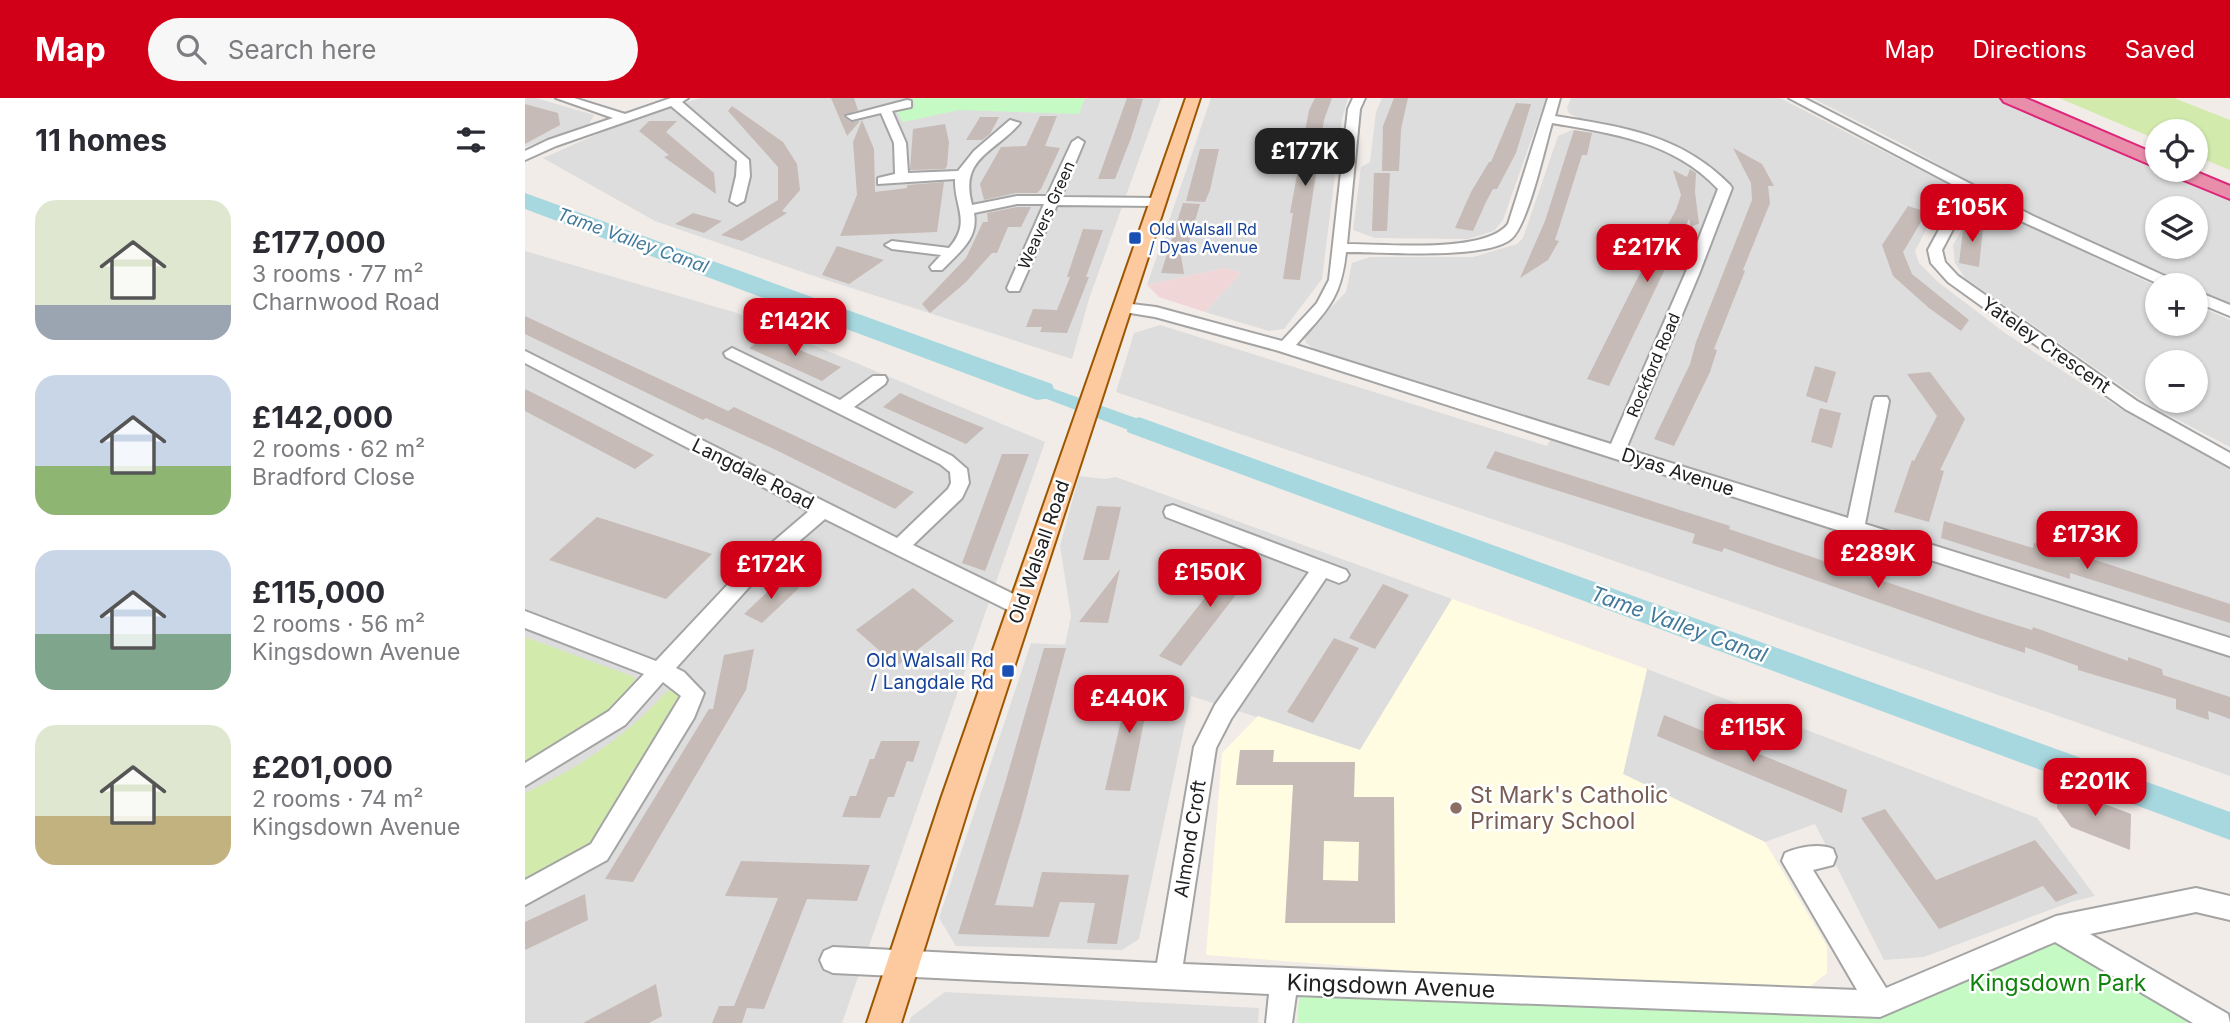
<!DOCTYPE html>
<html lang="en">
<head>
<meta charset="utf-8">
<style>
	body { margin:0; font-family:Inter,sans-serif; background:#f7f7f7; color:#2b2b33; height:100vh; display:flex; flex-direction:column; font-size:26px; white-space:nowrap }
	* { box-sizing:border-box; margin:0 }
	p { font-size:23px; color:#7c7c81 }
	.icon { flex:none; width:38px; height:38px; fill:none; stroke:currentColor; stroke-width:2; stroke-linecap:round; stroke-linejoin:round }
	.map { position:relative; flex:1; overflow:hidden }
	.drawer { display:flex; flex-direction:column; background:#fff; width:525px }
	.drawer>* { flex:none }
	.controls { position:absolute; left:1620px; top:21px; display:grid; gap:14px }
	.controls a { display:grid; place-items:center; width:63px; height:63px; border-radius:50%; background:#fff; box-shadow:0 2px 5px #0004; font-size:35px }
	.price { position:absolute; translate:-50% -60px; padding:0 16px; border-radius:14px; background:#d10018; color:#fff; font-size:23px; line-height:46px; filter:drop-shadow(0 2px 4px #0008) }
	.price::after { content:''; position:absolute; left:50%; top:42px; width:21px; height:16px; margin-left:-10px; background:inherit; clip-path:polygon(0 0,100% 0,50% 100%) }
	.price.active { background:#222; color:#fff }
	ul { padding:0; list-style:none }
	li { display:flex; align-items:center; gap:21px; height:175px; padding:0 35px }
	li span { display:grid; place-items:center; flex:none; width:196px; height:140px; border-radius:21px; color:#555 }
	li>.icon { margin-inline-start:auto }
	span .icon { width:84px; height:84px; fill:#fffc; stroke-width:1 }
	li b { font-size:30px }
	h2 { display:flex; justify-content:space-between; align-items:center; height:84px; padding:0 35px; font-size:30px }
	header { display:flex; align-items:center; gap:42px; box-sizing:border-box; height:98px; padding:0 35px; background:#d10018; color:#fff }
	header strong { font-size:33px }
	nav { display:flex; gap:38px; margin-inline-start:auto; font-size:24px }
	.search { width:490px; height:63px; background:#f7f7f7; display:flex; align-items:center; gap:18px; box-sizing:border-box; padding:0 24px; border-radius:38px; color:#7c7c81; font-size:26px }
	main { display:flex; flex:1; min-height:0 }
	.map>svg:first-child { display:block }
</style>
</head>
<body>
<header>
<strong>Map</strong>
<div class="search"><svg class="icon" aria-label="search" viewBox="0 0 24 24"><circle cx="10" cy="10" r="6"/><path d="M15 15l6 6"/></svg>Search here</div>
<nav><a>Map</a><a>Directions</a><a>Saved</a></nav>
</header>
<main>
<section class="drawer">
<h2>11 homes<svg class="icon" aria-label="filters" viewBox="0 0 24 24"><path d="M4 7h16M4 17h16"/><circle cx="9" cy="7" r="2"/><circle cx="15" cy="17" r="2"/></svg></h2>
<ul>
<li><span style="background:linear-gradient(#dfe7d0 75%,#9aa5b1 0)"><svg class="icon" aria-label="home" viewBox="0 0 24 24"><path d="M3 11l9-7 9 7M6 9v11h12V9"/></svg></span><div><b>£177,000</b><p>3 rooms · 77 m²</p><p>Charnwood Road</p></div></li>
<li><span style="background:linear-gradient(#c9d6e8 65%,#8fb573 0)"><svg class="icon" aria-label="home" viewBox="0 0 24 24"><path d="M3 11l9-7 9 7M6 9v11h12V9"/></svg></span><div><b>£142,000</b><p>2 rooms · 62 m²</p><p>Bradford Close</p></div></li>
<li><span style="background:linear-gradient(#c9d6e8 60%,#7fa58c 0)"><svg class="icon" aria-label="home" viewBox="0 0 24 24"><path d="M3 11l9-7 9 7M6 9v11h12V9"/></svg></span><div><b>£115,000</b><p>2 rooms · 56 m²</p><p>Kingsdown Avenue</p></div></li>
<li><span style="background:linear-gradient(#dfe7d0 65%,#c2b280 0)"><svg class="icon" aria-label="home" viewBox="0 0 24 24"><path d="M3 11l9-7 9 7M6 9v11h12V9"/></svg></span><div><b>£201,000</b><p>2 rooms · 74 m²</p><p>Kingsdown Avenue</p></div></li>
</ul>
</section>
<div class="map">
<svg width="1705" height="925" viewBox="0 0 1705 925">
	<rect width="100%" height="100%" fill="#f1ece7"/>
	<g fill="#dedddd" fill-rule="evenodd">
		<path d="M0 0H11L69 17 64 26 0 49Z"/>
		<path d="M175 0H636L564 201 547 261 286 177 130 123 18 60 93 27Z"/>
		<path d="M686 0H823L817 21 797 181 759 231 744 233 680 214 716 175 700 170 622 187Z"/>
		<path d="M857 0H1021L978 122 969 133 943 141 850 140 828 132 836 69 845 64 851 14Z"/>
		<path d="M1046 0H1255L1420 85 1422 92 1390 153 1394 165 1413 184 1480 235 1594 310 1705 371V678L1032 443 591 294 609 235 635 227 1022 348 1032 329 792 253 781 245 779 237 821 194 827 165 845 159H948L992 146 998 140 1033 38 1047 32 1073 35 1075 24 1054 21 1044 15 1042 10Z"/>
		<path d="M1287 0H1476L1705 102V207L1671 192V187H1660L1498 115 1379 47ZM1633 110H1671V149H1633Z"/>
		<path d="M1449 110 1470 112 1633 189V226H1671V207L1705 222V349L1624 307 1440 180 1430 165 1428 147ZM1633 264H1671V303H1633Z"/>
		<path d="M0 153 212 215 520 344 317 925H0Z"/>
		<path d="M554 378 580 381 591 379 927 501 835 652 666 598 614 841 597 852 431 848 414 820 506 545 540 547 546 518 535 448Z"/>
		<path d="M1122 571 1512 720 1570 798 1546 804 1399 859 1359 862 1290 726 1240 744 1098 676Z"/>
		<path d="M420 894 734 910 733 925H384L386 919Z"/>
	</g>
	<path fill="#f1d6d8" d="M700 170 716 175 680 214 634 199 622 187Z"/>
	<path fill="#fffce2" d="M927 501 1122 571 1098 676 1240 744 1302 848V875L1282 891 1044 885 681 857 697 655 733 618 835 652Z"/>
	<g fill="#d2ebad">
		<path d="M1534 0H1649L1705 22V72L1671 58V33H1633V42Z"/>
		<path d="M0 539 109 579 113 586 93 610 0 669Z"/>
		<path d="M152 592 158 597 73 737 47 760 0 782V695C54 670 102 638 142 593Z"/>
	</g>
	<g fill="#c6fac4">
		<path d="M390 0H560L554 16 434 12 378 24 371 12 390 8 387 1Z"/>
		<path d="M1536 841 1665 921 1660 925H772L775 891 1360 917Z"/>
	</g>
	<g fill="#a7d8df">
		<path d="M0 95 527 286 532 299 512 302 0 111Z"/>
		<path d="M614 319 1705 714V742L602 334 603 325Z"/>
	</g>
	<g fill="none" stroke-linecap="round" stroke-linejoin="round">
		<path fill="#a7d8df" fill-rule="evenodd" d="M504 282 636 329 638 334 636 339H622L498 292 495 288 498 284Z"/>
	</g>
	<g fill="#c6bbb6" fill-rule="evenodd">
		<path d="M306 0H329L333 12 318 19 326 24 335 23 322 38Z"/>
		<path d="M602 0 618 1 606 40 590 81H573Z"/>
		<path d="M790 0H807L799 22 775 182 758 181 768 115H765L784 12Z"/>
		<path d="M869 0H883L876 31 874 73H857L858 28Z"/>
		<path d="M991 5 1006 6 991 55 972 91H968L961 104 948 133 930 130 946 94 964 64H966Z"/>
		<path d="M0 6 33 15 35 27 0 46Z"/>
		<path d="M207 8 258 44 272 66 275 92 257 113 262 115 217 143 196 137 253 102V69L203 13Z"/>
		<path d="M515 18H532L520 48 535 50 516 91 512 95H491L459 102 455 86 476 49 501 48Z"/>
		<path d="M455 19H474L465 36 457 42H441Z"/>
		<path d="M337 22 349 51 350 94 382 90V87L419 84 412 134 315 138 332 97 328 44Z"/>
		<path d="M124 23H152L141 34 189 75 191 96 139 59 144 57 114 33Z"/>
		<path d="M420 26 424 44 422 68 420 71 385 72 388 31Z"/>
		<path d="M1049 32 1067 35 1062 57H1057L1030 142 1034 143 1023 162 995 180 1020 123Z"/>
		<path d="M1208 50 1237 66 1249 88H1243L1245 105 1218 172 1220 173 1189 251 1192 252 1185 274 1149 348 1129 341 1165 266 1171 244 1227 102 1226 85Z"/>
		<path d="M675 51H694L685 92 680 104 661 103Z"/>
		<path d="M1165 71 1171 75 1170 94 1174 126 1166 128 1164 121 1084 288 1062 281 1110 185 1151 112 1156 97 1148 72 1162 79Z"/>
		<path d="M849 75H865L862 133H847Z"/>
		<path d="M658 105 675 106 662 151H655L659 176 636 175Z"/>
		<path d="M1383 108 1402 114 1378 154 1387 176 1444 222 1436 233 1404 210 1368 178 1357 147Z"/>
		<path d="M492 109H506L496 129H483L472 155H467L441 184 405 215 397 206 441 160 458 124H463L462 115Z"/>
		<path d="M168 115 197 123 179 135 150 126Z"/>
		<path d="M1459 120 1454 169 1434 165 1438 132Z"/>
		<path d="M558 131 578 132 561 179H564L542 235 515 234 517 229H501L508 211 532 212 545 179H542Z"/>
		<path d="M312 148 322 151 359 162 324 186 297 177Z"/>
		<path d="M0 218 203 313 209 309 389 394 370 411 251 352 181 320 178 322 0 236Z"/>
		<path d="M242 238 270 250 316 269 297 283 224 250Z"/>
		<path d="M1290 268 1311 274 1302 305 1281 298Z"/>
		<path d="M1405 274 1440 321 1415 372 1419 373 1404 424 1369 414 1387 362 1389 363 1412 318 1382 276Z"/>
		<path d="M0 291 40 311 129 357 110 371 0 313Z"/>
		<path d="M375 295 407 309 459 330 441 346 358 309Z"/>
		<path d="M1295 310 1316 315 1307 350 1286 344Z"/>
		<path d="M970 353 1205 428 1204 431 1462 518 1507 532 1508 529 1603 563V559L1637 571 1638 577 1705 599V621L1683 613 1684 622 1651 611V601L1553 572V568L1500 549V555L1452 539 1199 450 1197 454 1167 445 1170 436 961 370Z"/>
		<path d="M477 356H504L460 473 437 465Z"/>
		<path d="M572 408 596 409 584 462H558Z"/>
		<path d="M72 419 132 438 187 456 141 501 24 462Z"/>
		<path d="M1419 423 1508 450 1509 445 1555 461V457L1705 506V525L1545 475V481L1416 440Z"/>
		<path d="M716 454 737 463 656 568 634 558Z"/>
		<path d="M595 471 583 525 554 524Z"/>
		<path d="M256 481 274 490 237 525 219 516Z"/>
		<path d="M858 486 884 497 850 551 824 540Z"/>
		<path d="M388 490 429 523 372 568 331 532Z"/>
		<path d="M809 540 834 550 788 625 762 614Z"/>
		<path d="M519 550H541L497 717 470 807 508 809 517 774 604 777 592 846 562 845 570 805 535 804 524 839 433 836 479 689Z"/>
		<path d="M229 551 221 592 108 784 80 781 184 611H188L199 557Z"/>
		<path d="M606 579H628L605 693 580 692Z"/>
		<path d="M1139 617 1322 692 1317 715 1132 638Z"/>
		<path d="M356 643H395L388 664 382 663 369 699H363L355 720 317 719 325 698H331L345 661H349Z"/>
		<path d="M715 652H749L748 664H830L829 699H869L870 825H760L768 687H711ZM799 743 834 744 833 783 798 782Z"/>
		<path d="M1532 688 1606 716 1605 752 1546 729 1532 710Z"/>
		<path d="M1360 711 1411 782 1510 742 1553 795 1531 804 1518 788 1414 831 1336 720Z"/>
		<path d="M216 763 345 767 332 803 282 801 239 911 222 910 217 925H187L194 908H209L253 800 200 798Z"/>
		<path d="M60 796 63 822 0 852V824Z"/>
		<path d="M131 886 137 918 124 925H58Z"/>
	</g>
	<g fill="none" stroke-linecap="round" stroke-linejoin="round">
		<g stroke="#a4a4a4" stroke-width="4">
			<g id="minor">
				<path d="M31 0H49L100 16 146 0H163L157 4 224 62 225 78 219 103 212 107 205 103 211 78 212 63 146 8 31 48 0 62V53L23 42 88 20Z"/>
				<path d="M828 0H840L835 11 822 146C860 146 960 156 983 126L1023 0H1035L1030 18C1097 29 1155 36 1205 87L1207 90 1174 176 1101 351 1323 420 1348 303 1350 299H1362L1364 303 1340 426 1705 540V558L754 253 630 219 593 213 590 210 593 207 598 205 631 209 757 243 792 205 804 182 823 11ZM1027 25C1089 36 1148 43 1193 91L1160 176 1086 346 771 247C801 213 816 202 821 154 856 154 961 162 986 141 1003 127 1020 49 1027 25Z"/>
				<path d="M1264 0H1279L1508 118 1653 184 1655 187H1636L1498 124 1446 97 1417 152 1420 164 1433 178 1612 303 1705 355V369L1600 311 1423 184 1406 165 1403 152 1436 91Z"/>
				<path d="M382 2 386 3V9L367 13 381 45 383 75 433 73 449 53 485 22 495 25C470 55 434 59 447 107L492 98H522L547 44 553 40 559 44 536 99 633 100 640 104 633 108 532 107 494 193H484L482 190 519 106H492L449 115C454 141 433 155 417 172H407L405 169 416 157 367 151 360 147 367 143 424 150C447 124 429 109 430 81L353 86V80L370 76 369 45 356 15 327 22 321 18Z"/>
				<path d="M1671 193 1705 207V218L1671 204Z"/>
				<path d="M207 250 315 302 348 278H360L362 282 360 286 329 309 427 358 442 371 444 385 437 400 388 447 503 503 506 509 503 515 496 517 489 515 300 421 236 476 151 570 159 574 179 595 169 620 82 762 0 807V782L66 746 156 598 138 584 100 627 0 688V665L84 613 119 576 0 530V513L131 563 222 466 284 413 0 265V253L372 440 423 391 426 385 425 374 415 366 201 259 199 255Z"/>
				<path d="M648 407 821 472 824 477 821 482 814 485 801 480 706 621 691 650 658 866 1332 892 1257 763 1260 755C1274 749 1294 745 1308 751L1311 759 1308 767 1288 772 1361 890 1531 818 1671 790 1705 798V822L1671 814 1565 836 1703 916 1705 925H1668L1530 844 1355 919 771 897 767 925H741L744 896 308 875 299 871 295 862 299 853 308 849 632 865 669 649 690 607 784 474 641 419 639 414 641 409Z"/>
			</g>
		</g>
		<g stroke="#9d5600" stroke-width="4">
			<path id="major" d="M661 0H675L446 701 376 925H342L416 701Z"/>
		</g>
		<g stroke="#dd257a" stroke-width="4">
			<g id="highway">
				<path d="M1476 0H1500L1633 57V70L1479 4Z"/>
				<path d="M1642 72H1667L1705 88V101L1644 76Z"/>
			</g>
		</g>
		<use href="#minor" fill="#fff" fill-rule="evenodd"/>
		<use href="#major" fill="#fdcaa0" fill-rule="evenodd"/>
		<use href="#highway" fill="#e88eaa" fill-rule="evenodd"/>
	</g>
	<g fill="#1a4fb4" stroke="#fff" stroke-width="2.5">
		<rect x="603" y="133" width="14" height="14" rx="3.5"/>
		<rect x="476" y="566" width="14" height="14" rx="3.5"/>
	</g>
	<circle fill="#8d6e63" stroke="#fff" stroke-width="2.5" cx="931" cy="710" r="7"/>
	<g text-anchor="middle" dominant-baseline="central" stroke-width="5" stroke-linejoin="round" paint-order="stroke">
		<g font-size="16" fill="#202020" stroke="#fff">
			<text transform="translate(521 117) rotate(-66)">Weavers Green</text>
			<text transform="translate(1128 267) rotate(-67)">Rockford Road</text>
		</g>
		<g font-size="16" fill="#164399" stroke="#fff" text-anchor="start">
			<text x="624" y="131">Old Walsall Rd<tspan x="624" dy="18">/ Dyas Avenue</tspan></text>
		</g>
		<g font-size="18" font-style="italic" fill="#42789a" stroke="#fff">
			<text transform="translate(108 142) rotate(20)">Tame Valley Canal</text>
		</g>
		<g font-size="19" fill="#202020" stroke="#fff">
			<text transform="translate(1521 247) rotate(35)">Yateley Crescent</text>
			<text transform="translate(1153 374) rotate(18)">Dyas Avenue</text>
			<text transform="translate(228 376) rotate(27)">Langdale Road</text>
			<text transform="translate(514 454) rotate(-71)">Old Walsall Road</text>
			<text transform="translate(665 741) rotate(-81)">Almond Croft</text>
		</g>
		<g font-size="19" fill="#164399" stroke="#fff" text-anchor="end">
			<text x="469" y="562">Old Walsall Rd<tspan x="469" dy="22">/ Langdale Rd</tspan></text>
		</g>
		<g font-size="21" font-style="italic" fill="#42789a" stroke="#fff">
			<text transform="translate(1154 526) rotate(20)">Tame Valley Canal</text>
		</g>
		<g font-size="23" fill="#785e54" stroke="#fff" text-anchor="start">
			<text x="945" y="697">St Mark's Catholic<tspan x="945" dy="26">Primary School</tspan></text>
		</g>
		<g font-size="23" fill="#0f820b" stroke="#fff">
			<text x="1533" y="885">Kingsdown Park</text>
		</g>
		<g font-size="23" fill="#202020" stroke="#fff">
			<text transform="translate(866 888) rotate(2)">Kingsdown Avenue</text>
		</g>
	</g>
</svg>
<div class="controls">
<a><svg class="icon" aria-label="locate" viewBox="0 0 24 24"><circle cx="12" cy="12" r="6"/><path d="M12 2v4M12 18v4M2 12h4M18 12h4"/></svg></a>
<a><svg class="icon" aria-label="layers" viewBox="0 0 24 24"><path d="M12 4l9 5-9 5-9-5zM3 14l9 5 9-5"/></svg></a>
<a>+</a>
<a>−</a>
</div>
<b class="price active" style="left:780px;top:90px">£177K</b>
<b class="price" style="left:1447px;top:146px">£105K</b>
<b class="price" style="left:1122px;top:186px">£217K</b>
<b class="price" style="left:270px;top:260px">£142K</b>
<b class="price" style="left:1562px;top:473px">£173K</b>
<b class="price" style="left:1353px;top:492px">£289K</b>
<b class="price" style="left:246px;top:503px">£172K</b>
<b class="price" style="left:685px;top:511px">£150K</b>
<b class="price" style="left:604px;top:637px">£440K</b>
<b class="price" style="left:1228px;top:666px">£115K</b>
<b class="price" style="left:1570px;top:720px">£201K</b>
</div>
</main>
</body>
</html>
